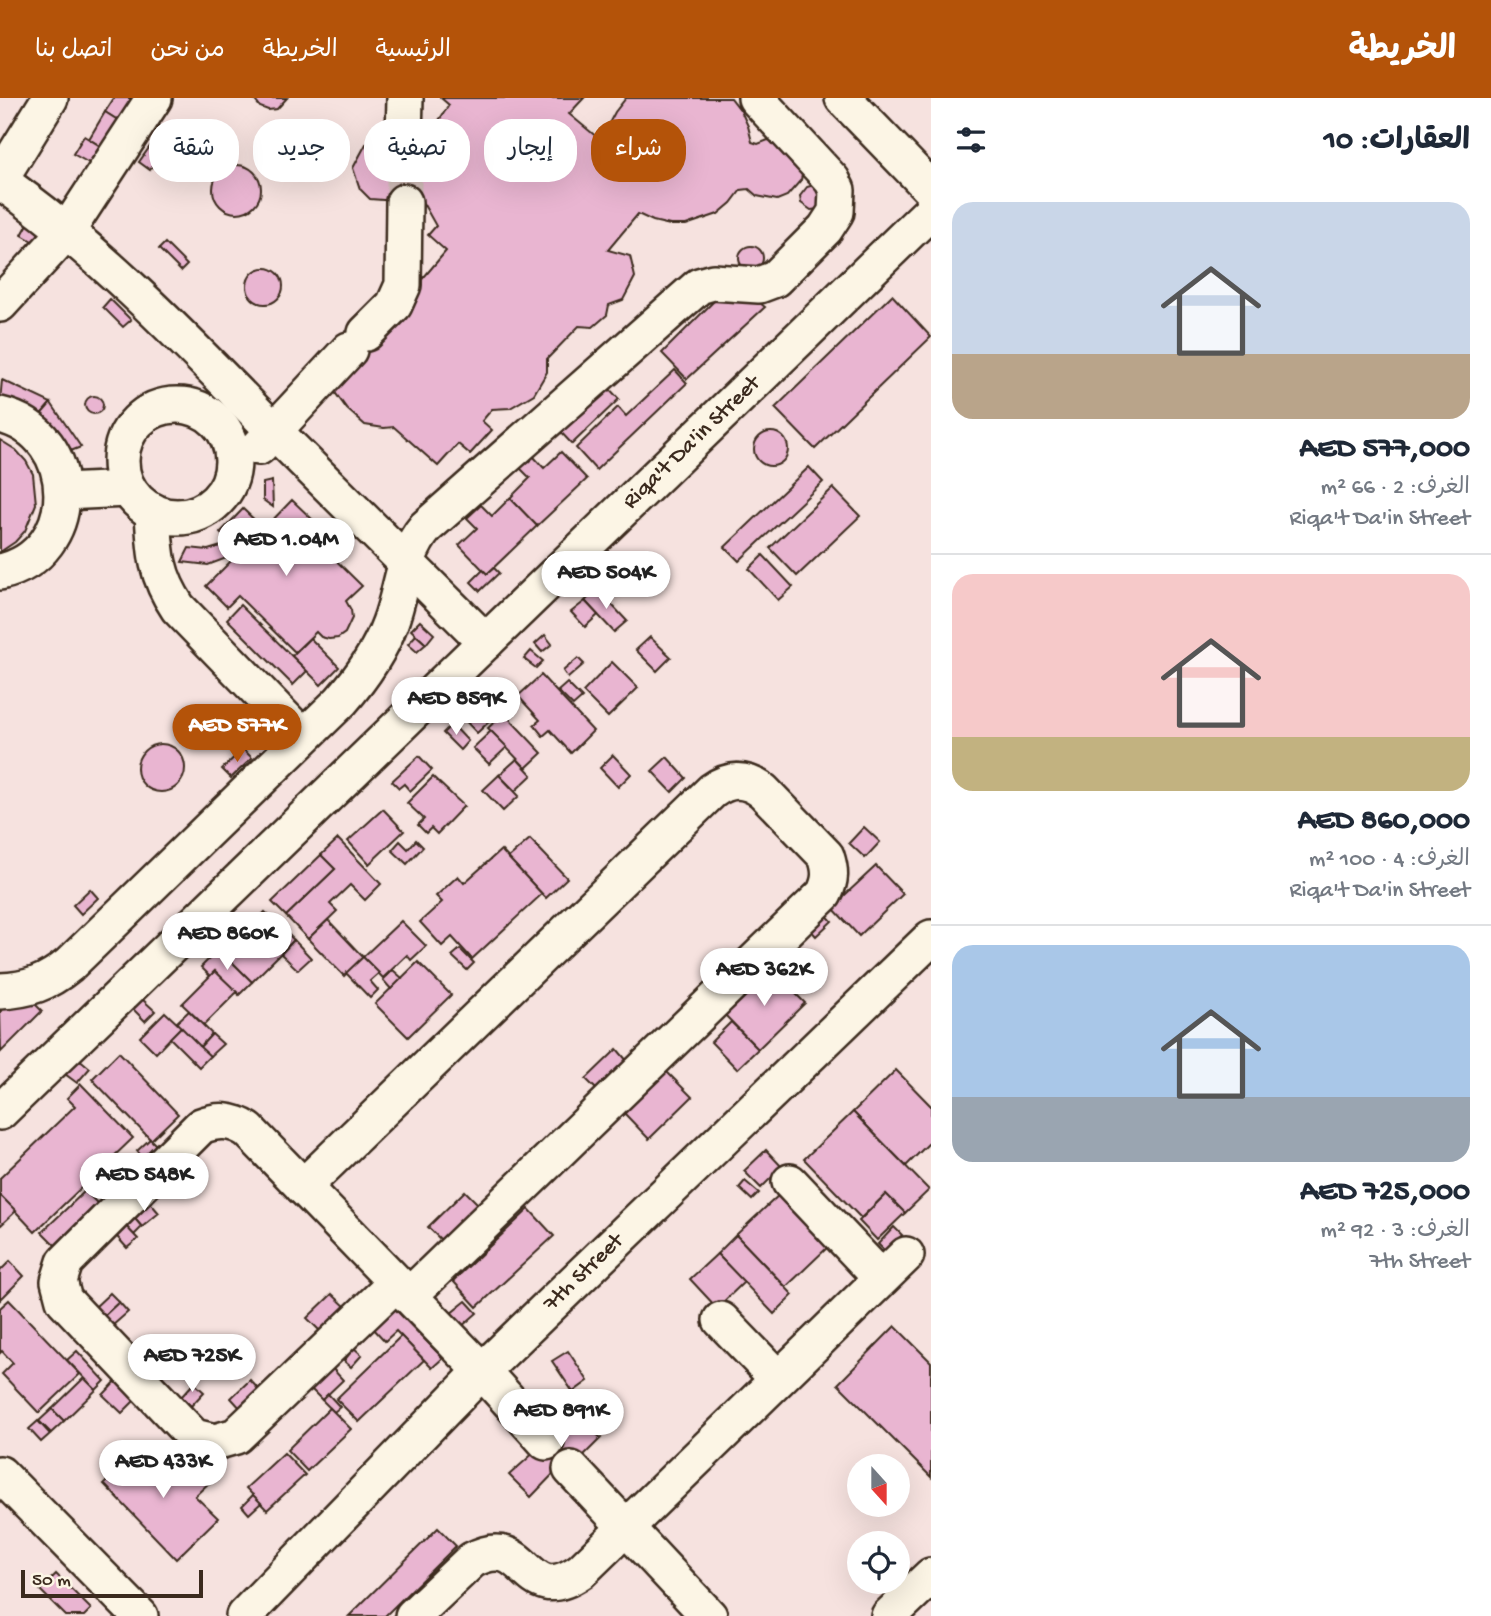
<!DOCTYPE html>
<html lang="ar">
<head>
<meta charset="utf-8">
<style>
	body { margin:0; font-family:"Gochi Hand","Playpen Sans Arabic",sans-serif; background:#f2f2f3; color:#1f2937; direction:rtl; height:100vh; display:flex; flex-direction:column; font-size:26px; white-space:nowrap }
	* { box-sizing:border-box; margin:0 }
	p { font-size:23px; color:#747a83 }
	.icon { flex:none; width:38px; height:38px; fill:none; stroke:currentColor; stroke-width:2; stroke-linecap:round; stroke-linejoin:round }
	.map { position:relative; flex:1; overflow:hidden; direction:ltr }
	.drawer { display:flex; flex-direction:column; background:#fff; width:560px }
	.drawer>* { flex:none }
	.guide { position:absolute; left:21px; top:21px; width:665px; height:63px; direction:rtl; display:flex; gap:14px }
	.needle { width:46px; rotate:159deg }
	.tools { position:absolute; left:847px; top:1356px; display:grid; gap:14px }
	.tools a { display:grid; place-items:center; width:63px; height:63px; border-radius:50%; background:#fff; box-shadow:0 7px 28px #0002; font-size:35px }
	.scale { position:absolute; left:21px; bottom:18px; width:182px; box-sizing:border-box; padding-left:7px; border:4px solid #3b2a1e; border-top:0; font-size:19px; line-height:24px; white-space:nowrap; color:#3b2a1e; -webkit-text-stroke:5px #fcf5e5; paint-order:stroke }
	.price { position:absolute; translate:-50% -60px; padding:0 16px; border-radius:24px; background:#fff; color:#222; font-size:23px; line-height:46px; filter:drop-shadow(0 2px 4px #0008) }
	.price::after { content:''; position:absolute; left:50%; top:42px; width:21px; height:16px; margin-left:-10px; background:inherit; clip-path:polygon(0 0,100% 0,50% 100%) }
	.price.selected { background:#b45309; color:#fff }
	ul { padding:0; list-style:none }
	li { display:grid; align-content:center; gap:14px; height:371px; padding:0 21px }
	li+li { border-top:2px solid #e0e1e3 }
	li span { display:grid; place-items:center; height:217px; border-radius:21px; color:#555 }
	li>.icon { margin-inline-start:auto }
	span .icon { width:126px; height:126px; fill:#fffc; stroke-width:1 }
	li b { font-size:30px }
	h2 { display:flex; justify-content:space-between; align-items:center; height:84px; padding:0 21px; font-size:30px }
	.pill { padding:0 24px; border-radius:28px; background:#fff; box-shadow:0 7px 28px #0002; font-size:24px; line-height:63px }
	.pill.selected { background:#b45309; color:#fff }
	header { display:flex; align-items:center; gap:42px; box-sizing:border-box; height:98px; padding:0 35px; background:#b45309; color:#fff }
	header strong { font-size:33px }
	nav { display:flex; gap:38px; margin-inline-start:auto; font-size:24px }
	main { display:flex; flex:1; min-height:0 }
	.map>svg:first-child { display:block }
</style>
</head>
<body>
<header>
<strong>الخريطة</strong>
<nav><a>الرئيسية</a><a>الخريطة</a><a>من نحن</a><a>اتصل بنا</a></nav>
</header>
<main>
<section class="drawer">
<h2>العقارات: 10<svg class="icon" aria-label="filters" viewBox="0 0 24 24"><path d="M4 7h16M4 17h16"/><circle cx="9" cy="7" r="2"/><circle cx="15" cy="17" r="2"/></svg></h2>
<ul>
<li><span style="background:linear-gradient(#c9d6e8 70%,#b9a48a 0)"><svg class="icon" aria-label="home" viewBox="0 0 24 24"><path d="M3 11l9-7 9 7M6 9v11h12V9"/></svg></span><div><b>AED 577,000</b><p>الغرف: 2 · 66 m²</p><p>Riqa't Da'in Street</p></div></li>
<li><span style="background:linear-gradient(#f6c9c9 75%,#c2b280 0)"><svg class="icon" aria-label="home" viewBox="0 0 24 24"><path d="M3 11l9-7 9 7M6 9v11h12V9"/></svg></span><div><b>AED 860,000</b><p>الغرف: 4 · 100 m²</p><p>Riqa't Da'in Street</p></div></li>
<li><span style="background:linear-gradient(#a9c7e8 70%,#9aa5b1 0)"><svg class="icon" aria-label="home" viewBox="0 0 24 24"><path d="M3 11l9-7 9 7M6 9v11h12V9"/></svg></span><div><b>AED 725,000</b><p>الغرف: 3 · 92 m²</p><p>7th Street</p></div></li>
</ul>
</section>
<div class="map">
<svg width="931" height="1518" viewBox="0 0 931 1518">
	<rect width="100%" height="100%" fill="#f6e2df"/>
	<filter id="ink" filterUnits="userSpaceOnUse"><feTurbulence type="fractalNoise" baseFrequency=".0143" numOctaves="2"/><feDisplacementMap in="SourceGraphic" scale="14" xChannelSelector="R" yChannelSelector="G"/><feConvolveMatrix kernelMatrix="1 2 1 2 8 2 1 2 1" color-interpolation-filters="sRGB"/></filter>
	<g filter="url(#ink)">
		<g fill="#e9b5d1" stroke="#3b2a1e" stroke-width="2">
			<path d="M114 0H130L137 4 124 26 105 14Z"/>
			<path d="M253 0H287L277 11 268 12 260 9Z"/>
			<path d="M441 0H584L569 16 604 45 607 29 615 14 626 0H731L741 13 748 28 752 44 758 46 768 42 778 43 803 72 801 82 787 98 777 102 757 98 749 91 741 92 731 105 718 116 686 127H670L653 123 638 116 608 152 630 158 635 179 623 202 609 207 607 217 593 229 579 228 547 261V274L534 296 510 310 492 311 482 323 492 332 470 356 458 346 438 368 394 329 384 330 365 327 347 311 326 282 386 224 446 153 428 137 436 128 423 105 370 101 360 91 353 70 366 46 430 36 449 7Z"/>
			<path d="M105 14 124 26 107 52 89 41Z"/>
			<path d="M84 38 100 48 89 65 73 56Z"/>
			<path d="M151 47 162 55 150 72 139 64Z"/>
			<circle cx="237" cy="91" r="24"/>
			<path d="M814 87 825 101 818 111 811 112 801 105 800 98 807 89Z"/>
			<path d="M28 126 46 137 39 147 22 137Z"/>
			<path d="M165 145 187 167 181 173 159 151Z"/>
			<circle cx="751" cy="160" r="12"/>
			<circle cx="265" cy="188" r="18"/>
			<path d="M892 197 931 239 815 351 775 310Z"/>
			<path d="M110 201 131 222 123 229 103 209Z"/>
			<path d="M756 202 765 209 687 281 662 255 714 203Z"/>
			<path d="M675 272 687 285 596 372 576 350 618 309 626 318Z"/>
			<path d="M2 282 51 305 38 320 0 303Z"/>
			<path d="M604 285 619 301 572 346 557 330Z"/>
			<circle cx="94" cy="307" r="9"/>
			<path d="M51 305 81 349 63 356 38 320Z"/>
			<circle cx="771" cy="351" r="17"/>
			<path d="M0 342 16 352 26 363 33 376 36 406 25 433 15 444 0 454Z"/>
			<path d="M561 354 587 381 537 428 510 400 530 380 520 370 533 358 544 370Z"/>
			<path d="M809 369 823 384 739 463 725 449Z"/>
			<path d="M272 383 273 409 263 402V385Z"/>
			<path d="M833 390 860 418 797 478 770 450Z"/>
			<path d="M510 400 537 428 487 476 459 447 477 430 467 420 481 407 492 418Z"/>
			<path d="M292 402 313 422 304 431 362 488 346 503 351 512 352 520 345 535 338 540 329 541 321 539 316 534 295 554 238 498 227 509 206 488 240 454 220 435 243 411 264 431Z"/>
			<path d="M228 446 232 458 208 467 182 464 189 450 208 452Z"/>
			<path d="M763 457 793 489 778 502 749 471Z"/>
			<path d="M494 470 499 475 480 493 471 484 483 472 487 476Z"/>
			<path d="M597 491 627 523 614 534 585 503Z"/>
			<path d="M585 503 598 517 585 529 571 514Z"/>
			<path d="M240 507 307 573 293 587 227 521Z"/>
			<path d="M420 523 434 536 426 546 411 532Z"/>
			<path d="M416 537 426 546 417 554 408 546Z"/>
			<path d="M545 537 552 546 542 554 535 546Z"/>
			<path d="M650 539 671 559 657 573 636 552Z"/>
			<path d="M310 540 339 569 321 587 292 558Z"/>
			<path d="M531 553 543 563 536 570 524 561Z"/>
			<path d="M578 560 584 566 568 580 563 573Z"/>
			<path d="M612 564 638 590 608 619 583 594Z"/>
			<path d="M541 577 593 633 571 655 550 632 543 638 534 627 540 622 518 598Z"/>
			<path d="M497 584 513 601 477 635 461 618Z"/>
			<path d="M567 585 582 600 573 608 558 593Z"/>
			<path d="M504 615 542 655 526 670 488 630Z"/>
			<path d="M452 626 468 643 460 652 443 635Z"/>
			<path d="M491 633 507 649 489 666 473 650Z"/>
			<circle cx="161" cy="670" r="24"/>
			<path d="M243 651 252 660 231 680 222 671Z"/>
			<path d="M613 657 631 676 618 689 600 670Z"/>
			<path d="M419 658 432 672 410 693 404 686 399 690 392 683Z"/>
			<path d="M667 659 686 680 672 694 652 673Z"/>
			<path d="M517 661 532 677 515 693 499 677Z"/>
			<path d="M499 677 519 698 503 713 483 692Z"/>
			<path d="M433 679 464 708 437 736 431 730 426 735 418 727 424 721 407 705Z"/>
			<path d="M383 711 404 733 369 766 348 743Z"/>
			<path d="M864 729 880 744 865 760 849 745Z"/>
			<path d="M338 741 381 786 365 802 350 787 330 806 337 813 308 841 286 818 335 771 321 757Z"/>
			<path d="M530 741 567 780 546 800 508 760Z"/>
			<path d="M416 742 423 749 407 766 392 752 400 743 408 751Z"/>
			<path d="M501 752 542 796 472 861 452 839 442 848 420 824 442 804 436 798 458 778 464 785Z"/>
			<path d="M321 757 335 771 286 818 272 804Z"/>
			<path d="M876 768 903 796 859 838 832 809Z"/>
			<path d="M90 791 98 800 81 816 73 807Z"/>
			<path d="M822 812 832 823 816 838 807 828Z"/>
			<path d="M265 814 294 842 252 884 224 856Z"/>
			<path d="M328 822 363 859 344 878 308 841Z"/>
			<path d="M401 823 426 848 411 862 407 857 383 880 363 859Z"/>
			<path d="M294 842 311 860 298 872 281 856Z"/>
			<path d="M219 851 252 884 239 897 215 873 210 878 201 869Z"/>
			<path d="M460 851 474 865 467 872 452 858Z"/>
			<path d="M363 859 379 875 370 883 378 892 370 900 346 875Z"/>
			<path d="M418 864 451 897 408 939 375 906Z"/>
			<path d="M769 869 805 905 758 951 723 915Z"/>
			<path d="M393 872 402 880 391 891 383 882Z"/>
			<path d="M215 873 237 894 204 927 182 906Z"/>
			<path d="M22 893 42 913 1 954 0 914Z"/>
			<path d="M142 901 155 913 145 923 133 911Z"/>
			<path d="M189 913 212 936 200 949 176 925Z"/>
			<path d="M165 914 181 929 156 955 140 939Z"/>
			<path d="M731 924 758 951 737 971 711 944Z"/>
			<path d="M181 929 210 958 199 969 170 940Z"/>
			<path d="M212 936 223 946 210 958 200 949Z"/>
			<path d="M617 951 628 964 598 993 586 981Z"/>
			<path d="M119 954 178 1016 151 1042 92 981Z"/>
			<path d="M78 960 90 970 77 985 65 976Z"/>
			<path d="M665 972 692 999 649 1041 623 1014Z"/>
			<path d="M896 972 931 1008V1043L906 1068 853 1014Z"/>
			<path d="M81 986 133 1040 35 1134 0 1097V1080L75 1008 67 1000Z"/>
			<path d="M853 1014 929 1092 905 1115 886 1096 861 1120 804 1061Z"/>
			<path d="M150 1041 156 1047 143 1060 137 1053Z"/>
			<path d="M766 1052 782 1069 761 1090 744 1073Z"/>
			<path d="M118 1071 127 1079 103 1104 95 1096Z"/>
			<path d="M745 1083 759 1095 752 1102 739 1090Z"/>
			<path d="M85 1093 99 1107 56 1148 42 1134Z"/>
			<path d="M465 1093 480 1108 443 1144 428 1129Z"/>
			<path d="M780 1096 829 1148 786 1189 736 1137Z"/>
			<path d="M886 1096 905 1115 877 1142 859 1123Z"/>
			<path d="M0 1097 16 1113 1 1127 0 1126Z"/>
			<path d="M146 1100 159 1115 142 1129 130 1115Z"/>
			<path d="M529 1111 554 1138 477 1209 453 1183Z"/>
			<path d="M130 1115 142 1129 134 1137 121 1123Z"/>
			<path d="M121 1123 138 1141 127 1150 111 1132Z"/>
			<path d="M894 1129 902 1137 886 1154 878 1146Z"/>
			<path d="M736 1137 793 1197 774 1216 717 1156Z"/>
			<path d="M717 1156 744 1184 717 1210 690 1181Z"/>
			<path d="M10 1163 24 1178 0 1202V1173Z"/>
			<path d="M110 1195 119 1204 104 1218 95 1209Z"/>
			<path d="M332 1196 347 1210 322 1235 307 1220Z"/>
			<path d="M9 1202 80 1276 39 1315 2 1276 13 1265 2 1253 0 1255V1210Z"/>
			<path d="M466 1203 477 1215 461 1229 450 1216Z"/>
			<path d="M119 1204 128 1214 112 1228 104 1218Z"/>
			<path d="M393 1209 443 1260 432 1270 396 1233 385 1243 372 1229Z"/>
			<path d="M895 1228 931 1264V1379L838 1286Z"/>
			<path d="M401 1238 424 1262 359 1324 336 1301Z"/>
			<path d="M354 1250 362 1257 351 1269 344 1263Z"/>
			<path d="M77 1253 105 1283 96 1292 67 1262Z"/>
			<path d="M568 1253 588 1283 573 1294 552 1263Z"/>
			<path d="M331 1269 343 1282 322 1302 310 1290Z"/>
			<path d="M120 1279 139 1298 122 1315 103 1297Z"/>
			<path d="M84 1280 96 1292 64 1323 52 1311Z"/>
			<path d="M250 1282 261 1294 242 1312 231 1300Z"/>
			<path d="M194 1285 204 1294 191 1308 181 1299Z"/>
			<path d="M328 1296 340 1309 334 1314 322 1302Z"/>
			<path d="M585 1300 607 1322 594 1334 601 1340 563 1378 557 1372 531 1399 509 1377 546 1344Z"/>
			<path d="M330 1310 351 1331 307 1373 287 1352Z"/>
			<path d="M52 1311 64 1323 51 1335 39 1323Z"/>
			<path d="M38 1323 50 1336 41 1344 29 1331Z"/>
			<path d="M147 1345 181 1382 196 1367 211 1383 195 1398 218 1420 176 1461 104 1386Z"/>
			<path d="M284 1355 305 1377 267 1412 246 1390Z"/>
			<path d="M253 1397 261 1405 249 1416 242 1408Z"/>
			<path d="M438 1430 456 1448 385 1518H349Z"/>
			<path d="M56 1476 91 1511 84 1518H66L40 1492Z"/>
		</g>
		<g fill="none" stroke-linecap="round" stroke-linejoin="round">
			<path stroke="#d1bdb8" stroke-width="35" stroke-dasharray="35 18" stroke-linecap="butt" d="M404 104V40"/>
			<g stroke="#3b2a1e" stroke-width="40">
				<g id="minor">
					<path d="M843 0 931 91"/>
					<path d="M404 40 405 0"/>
					<path d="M0 81 50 0"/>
					<path d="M0 83C102 154 188 245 275 334 345 404 415 474 486 544"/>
					<path d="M0 206 67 133 154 0"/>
					<path d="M366 235 394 207 403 187 404 104"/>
					<circle cx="177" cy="363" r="56"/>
					<path d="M0 317C82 336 83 456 0 474"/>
					<path d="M259 349 349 252"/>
					<path d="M63 394 128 391"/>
					<path d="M153 413C155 453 155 476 178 510L303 639"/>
					<path d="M0 893C28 892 47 885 69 867L341 603C362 579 379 555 390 525 403 491 402 457 426 429L699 188 713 184 759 187 775 181 825 131 836 114 837 92 832 82 756 0"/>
					<path d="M0 1014 931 113"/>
					<path d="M790 1084 881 1180"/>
					<path d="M303 1089 712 693C730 680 745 680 763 693L826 758C831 773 831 782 824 796L409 1198"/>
					<path d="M396 1185 236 1338 215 1344 194 1339 64 1202 59 1183 65 1164 201 1028C219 1021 232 1022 248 1032L482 1273 546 1344"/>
					<path d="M721 1222 778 1281"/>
					<path d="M571 1371 709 1518"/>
					<path d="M0 1376 140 1518"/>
					<path d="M244 1518 482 1273 931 840"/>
					<path d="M413 1518 472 1462C531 1431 521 1514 581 1473L906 1157"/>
					<path d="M889 1518 931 1478"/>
				</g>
			</g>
			<use href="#minor" stroke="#fcf5e5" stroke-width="35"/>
		</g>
	</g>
	<g text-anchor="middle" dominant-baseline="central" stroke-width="5" stroke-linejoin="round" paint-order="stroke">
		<g font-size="23" fill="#3b2a1e" stroke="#fcf5e5">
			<text transform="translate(692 345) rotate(-44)">Riqa't Da'in Street</text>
			<text transform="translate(584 1175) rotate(-44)">7th Street</text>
		</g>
	</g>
</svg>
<div class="tools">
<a><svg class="needle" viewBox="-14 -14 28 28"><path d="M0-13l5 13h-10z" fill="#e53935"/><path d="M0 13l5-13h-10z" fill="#747a83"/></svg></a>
<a><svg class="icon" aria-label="locate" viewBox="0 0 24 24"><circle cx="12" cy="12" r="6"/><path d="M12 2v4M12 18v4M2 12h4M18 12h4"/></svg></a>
</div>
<div class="scale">50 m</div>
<b class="price" style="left:286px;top:480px">AED 1.04M</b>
<b class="price" style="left:606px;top:513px">AED 504K</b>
<b class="price" style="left:456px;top:639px">AED 859K</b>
<b class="price selected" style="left:237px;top:666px">AED 577K</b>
<b class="price" style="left:227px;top:874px">AED 860K</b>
<b class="price" style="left:764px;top:910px">AED 362K</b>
<b class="price" style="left:144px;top:1115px">AED 548K</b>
<b class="price" style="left:192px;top:1296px">AED 725K</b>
<b class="price" style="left:561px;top:1351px">AED 891K</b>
<b class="price" style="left:163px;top:1402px">AED 433K</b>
<div class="guide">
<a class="pill selected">شراء</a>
<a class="pill">إيجار</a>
<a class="pill">تصفية</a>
<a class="pill">جديد</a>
<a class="pill">شقة</a>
</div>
</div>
</main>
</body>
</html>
